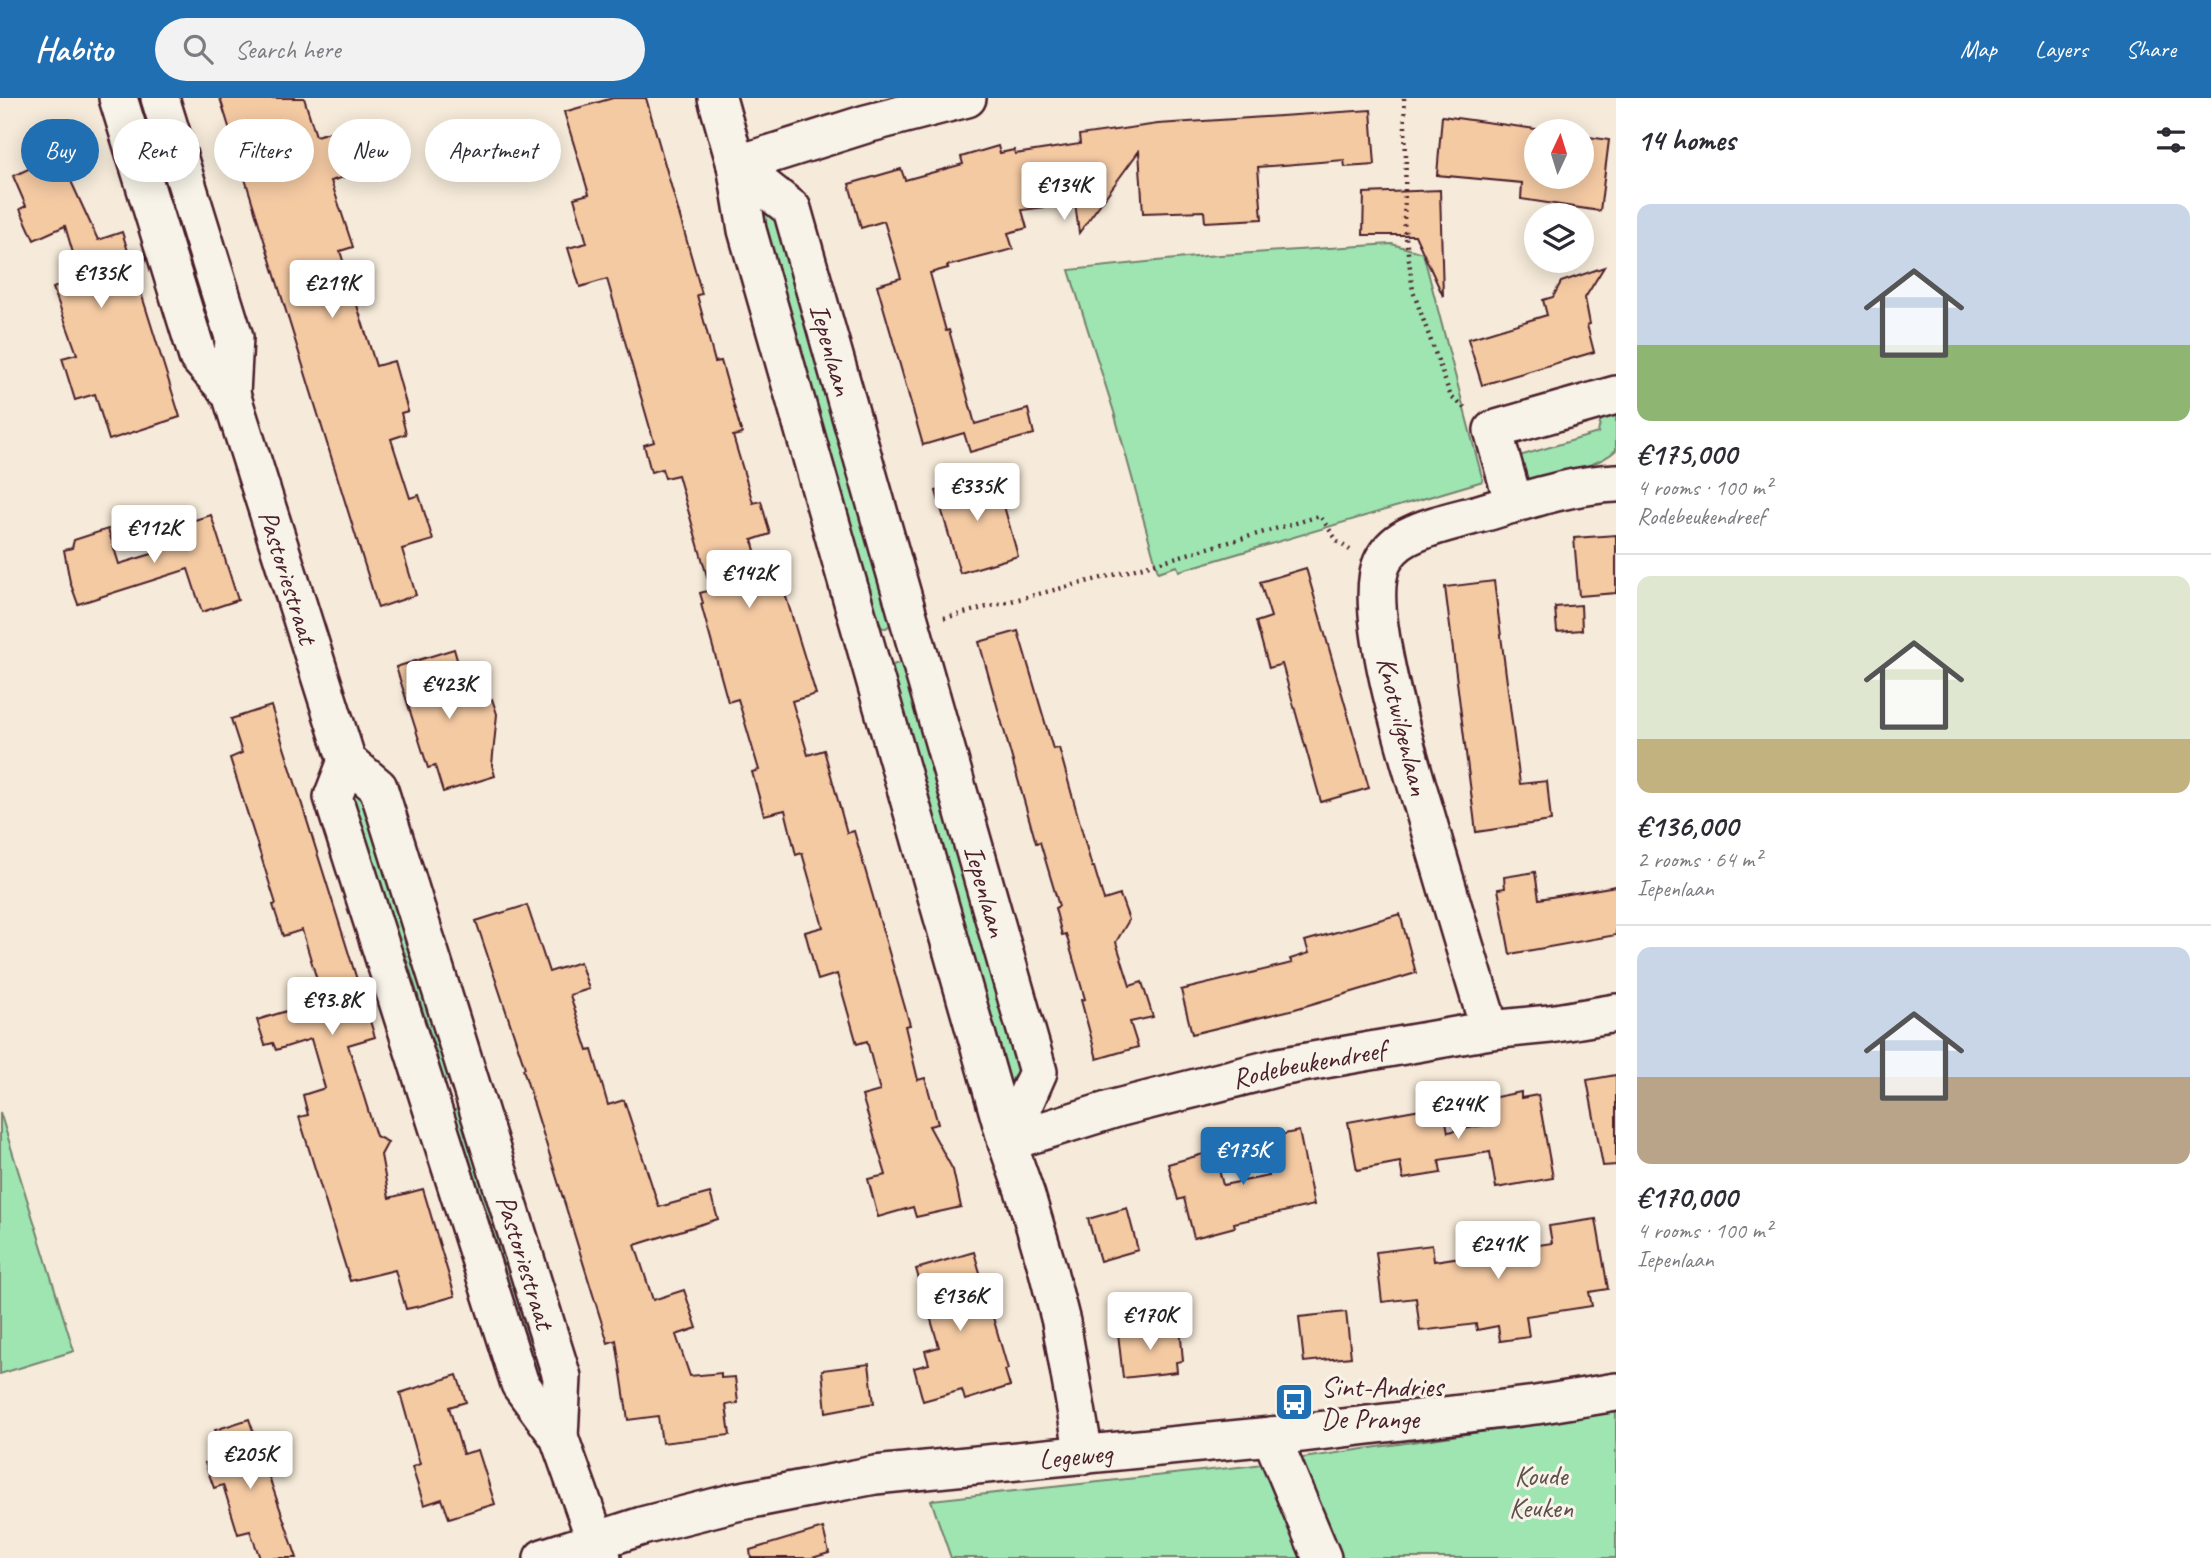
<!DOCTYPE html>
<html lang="en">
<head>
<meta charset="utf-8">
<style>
	body { margin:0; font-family:Caveat,sans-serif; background:#f2f2f3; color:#2b2b33; height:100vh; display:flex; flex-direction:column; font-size:26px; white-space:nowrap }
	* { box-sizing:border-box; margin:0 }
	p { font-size:23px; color:#7c7c81 }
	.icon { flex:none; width:38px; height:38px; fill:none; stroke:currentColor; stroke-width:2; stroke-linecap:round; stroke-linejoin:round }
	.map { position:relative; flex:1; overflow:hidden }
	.sheet { display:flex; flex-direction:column; background:#fff; width:595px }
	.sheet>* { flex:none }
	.hud { position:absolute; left:21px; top:21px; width:665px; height:63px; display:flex; gap:14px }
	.needle { width:46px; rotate:4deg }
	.fabs { position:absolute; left:1524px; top:21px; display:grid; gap:14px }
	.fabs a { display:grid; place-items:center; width:70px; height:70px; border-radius:50%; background:#fff; box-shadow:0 4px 18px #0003; font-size:35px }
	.price { position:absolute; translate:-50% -60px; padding:0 16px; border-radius:7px; background:#fff; color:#222; font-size:23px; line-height:46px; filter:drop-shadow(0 2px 4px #0008) }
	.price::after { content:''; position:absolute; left:50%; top:42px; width:21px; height:16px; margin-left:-10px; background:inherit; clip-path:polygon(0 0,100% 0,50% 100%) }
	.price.current { background:#1f6fb2; color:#fff }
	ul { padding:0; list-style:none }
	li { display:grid; align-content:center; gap:14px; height:371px; padding:0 21px }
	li+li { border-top:2px solid #e1e1e2 }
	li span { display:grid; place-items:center; height:217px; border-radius:14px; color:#555 }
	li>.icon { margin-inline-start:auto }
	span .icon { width:126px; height:126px; fill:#fffc; stroke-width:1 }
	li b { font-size:30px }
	h2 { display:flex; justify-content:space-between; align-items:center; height:84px; padding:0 21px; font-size:30px }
	.chip { padding:0 24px; border-radius:32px; background:#fff; box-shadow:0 4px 18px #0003; font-size:24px; line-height:63px }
	.chip.current { background:#1f6fb2; color:#fff }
	header { display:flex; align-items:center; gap:42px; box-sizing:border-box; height:98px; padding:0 35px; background:#1f6fb2; color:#fff }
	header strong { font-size:33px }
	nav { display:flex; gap:38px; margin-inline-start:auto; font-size:24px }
	.search { width:490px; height:63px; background:#f2f2f3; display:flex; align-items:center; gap:18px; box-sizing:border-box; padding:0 24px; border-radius:38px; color:#7c7c81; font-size:26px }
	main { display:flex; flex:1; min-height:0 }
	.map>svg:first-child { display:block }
</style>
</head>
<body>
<header>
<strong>Habito</strong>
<div class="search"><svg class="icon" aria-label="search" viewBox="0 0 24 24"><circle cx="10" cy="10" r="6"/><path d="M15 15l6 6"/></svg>Search here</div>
<nav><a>Map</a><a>Layers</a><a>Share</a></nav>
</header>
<main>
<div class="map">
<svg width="1616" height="1460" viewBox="0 0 1616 1460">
	<rect width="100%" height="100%" fill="#f6ebda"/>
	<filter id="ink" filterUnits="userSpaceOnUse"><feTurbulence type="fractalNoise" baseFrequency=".0143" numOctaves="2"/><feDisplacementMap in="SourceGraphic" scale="14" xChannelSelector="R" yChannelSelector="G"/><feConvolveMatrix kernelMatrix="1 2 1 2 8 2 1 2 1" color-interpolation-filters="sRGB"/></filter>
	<g filter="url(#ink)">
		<g fill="#9ee5b2" stroke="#74826e" stroke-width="2">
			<path d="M165 63 171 68 173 74 166 86 159 89 180 156 189 154 209 217 221 225V232L214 240H204L198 234 149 76C151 67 155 63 165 63Z"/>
			<path d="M766 110H775L893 525 886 530 876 529 760 115Z"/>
			<path d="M1392 146 1423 155 1483 383 1179 473 1177 468 1158 474 1114 314 1069 172 1205 158Z"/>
			<path d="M1616 311V352C1597 371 1550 376 1522 384L1516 359 1598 335 1602 315Z"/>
			<path d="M902 565 905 567 1022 966 1014 984 1006 983 889 571 895 566Z"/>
			<path d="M356 695 373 706 367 718 401 825 413 832 451 981 441 984 432 973 438 961 404 853 392 846 349 709 353 697Z"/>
			<path d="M460 1010 551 1270 544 1288H536L498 1182 504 1170 461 1035 449 1029 452 1013Z"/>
			<path d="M0 1014 74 1253 0 1276Z"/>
			<path d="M1616 1314V1460H951L931 1402 1248 1368Z"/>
		</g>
		<g fill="#f4caa3" stroke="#4a1f2b" stroke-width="2">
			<path d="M220 0H304L316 38 372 22 383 58 364 64 367 72 331 83 353 149 340 153 376 268 394 263 408 313 401 315 406 336 391 341 410 400 419 397 433 442 402 451 416 497 378 510Z"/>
			<path d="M613 0H646L702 196 697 197 715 264 721 263 742 336 733 338 753 405 761 403 770 436 752 442 766 491 782 486 816 596 792 603 808 657 824 652 847 735 854 733 910 927 905 928 918 982 925 980 938 1026 929 1028 953 1072 961 1109 916 1119 913 1109 878 1119 868 1081 886 1077 862 998 880 993 867 943 857 946 837 876 818 882 805 834 823 829 802 755 796 757 785 712 764 717 752 674 759 672 738 601 728 604 701 506 703 505 700 495 711 492 678 377 665 380 662 371 651 374 644 347 654 344 607 181 580 189 568 150 587 145 574 100 589 96 564 14Z"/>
			<path d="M1371 12 1375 67 1345 69 1344 62 1258 69 1262 121 1205 124 1204 113 1143 115 1139 53 1079 135 1075 105 1022 112 1027 130 1008 135 1013 151 947 168 948 170 930 175 946 233 949 232 975 326 1028 311 1034 336 970 354 964 335 923 347 877 187 901 180 884 123 861 130 849 86 901 71 905 82 963 66 961 59 998 48 1000 55 1014 52 1015 56 1080 46 1079 37 1158 26Z"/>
			<path d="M1442 18 1550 33H1536V79H1582V38L1609 42 1600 113 1521 101 1522 85 1437 77Z"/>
			<path d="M59 57 98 142 122 134 180 319 109 342 95 296 75 302 62 260 77 256 53 190 80 179 65 128 34 142 20 111 26 108 13 78Z"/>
			<path d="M1440 92 1443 198 1415 137H1363L1364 95Z"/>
			<path d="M1604 169 1585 200 1590 226 1587 227 1594 254 1482 287 1468 241 1547 217 1543 202 1553 199 1561 184Z"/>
			<path d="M995 376 1018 458 960 475 936 393Z"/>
			<path d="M211 417 238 502 202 514 188 471 78 506 70 484 64 452 72 450 74 442 108 431 119 466 165 452 161 439 177 434 175 428Z"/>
			<path d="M1616 437V495L1579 498 1574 440Z"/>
			<path d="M1306 470 1369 690 1321 704 1282 566 1269 570 1256 524 1271 519 1260 484Z"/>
			<path d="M1494 483 1520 686 1547 683 1551 723 1476 734 1445 489Z"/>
			<path d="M1581 507 1582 532 1557 534 1555 509Z"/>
			<path d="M1018 533 1053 651 1059 650 1092 769H1094L1104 802 1120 797 1129 822 1116 844 1130 888 1142 884 1153 919 1130 924 1138 949 1097 961 1081 902 1085 901 1066 836 1062 837 1055 810 1059 808 1040 744 1036 745 979 544Z"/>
			<path d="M454 551 470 607 492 601 497 616 492 667 495 678 443 694 435 668 428 670 396 569Z"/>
			<path d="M271 608 375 939 348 947 376 1038 388 1044 381 1057 389 1100 423 1091 455 1198 420 1208 406 1211 395 1172 350 1183 299 1019 308 1017 303 997 325 990 311 941 276 952 273 945 265 947 257 922 323 902 302 832 283 838 273 807 276 806 230 660 242 655 231 621Z"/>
			<path d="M1535 774 1539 801 1616 788V837L1510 856 1498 791 1505 790 1504 779Z"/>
			<path d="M527 807 549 874 580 864 589 891 570 897 588 953 592 952 608 1007 624 1002 659 1109 710 1095 718 1121 635 1147 653 1202 684 1192 697 1230 676 1237 690 1278 721 1275V1280L735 1279 738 1305 726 1307 730 1337 662 1345 658 1318 628 1322 616 1242 608 1245 523 971 525 970 476 823Z"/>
			<path d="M1400 816 1416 875 1295 911 1192 936 1181 892 1292 865 1290 861 1309 855 1305 843Z"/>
			<path d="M1616 977V1067L1603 1068 1587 982Z"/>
			<path d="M1521 994V1000L1538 997 1553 1080 1496 1090 1490 1054 1439 1062 1441 1075 1403 1081 1400 1064 1357 1072 1348 1024 1443 1007 1448 1034 1495 1025 1491 1000Z"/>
			<path d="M1299 1033 1314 1107 1234 1125 1235 1129 1194 1140 1184 1100 1178 1102 1168 1066 1214 1053 1223 1087 1269 1078 1261 1041Z"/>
			<path d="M1127 1110 1138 1152 1100 1163 1088 1121Z"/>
			<path d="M1596 1121 1608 1191 1589 1194 1592 1208 1526 1218 1529 1239 1500 1243 1498 1228 1477 1232 1476 1226 1420 1233 1416 1200 1382 1204 1376 1154 1432 1147 1434 1163 1552 1145 1549 1128Z"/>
			<path d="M974 1154 1008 1271 1005 1272 1010 1288 965 1302 962 1292 923 1303 914 1270 929 1266 925 1253 939 1249 916 1171Z"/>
			<path d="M1346 1214 1351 1259 1304 1264 1299 1219Z"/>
			<path d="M1180 1229 1183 1263 1176 1264 1177 1274 1123 1280 1118 1235Z"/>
			<path d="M869 1266 874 1305 826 1314 822 1272Z"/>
			<path d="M457 1277 466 1304 449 1309 463 1356 478 1352 495 1406 449 1420 442 1401 424 1407 412 1369 420 1366 400 1295Z"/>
			<path d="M249 1321 297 1460H260L250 1433 238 1436 223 1387 214 1390 205 1365 226 1359 215 1332Z"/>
			<path d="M823 1430 829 1455 812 1460H751L750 1452Z"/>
		</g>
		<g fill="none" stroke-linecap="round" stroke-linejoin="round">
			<g stroke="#4a1f2b" stroke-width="42">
				<g id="minor">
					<path d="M118 0 198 259 231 296"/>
					<path id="s1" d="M160 0 234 239 231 296 347 663 378 689 562 1279 559 1339"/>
					<path d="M717 0 736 67 747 132 1007 1044 1026 1098 1047 1169 1061 1224 1084 1357"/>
					<path id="s2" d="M736 67 792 111 1038 974 1007 1044"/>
					<path d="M736 67 866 26 967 0"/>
					<path d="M1514 406 1493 332 1616 297"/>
					<path d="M347 663 333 699 520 1286 559 1339 602 1460"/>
					<path d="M1490 932C1468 861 1447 790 1426 718 1411 667 1361 511 1382 465 1387 454 1396 445 1407 439 1430 427 1457 422 1482 415 1527 402 1569 387 1616 385"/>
					<path id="s3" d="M1007 1044 1117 1010 1279 969 1490 932 1550 926 1616 915"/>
					<path d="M1271 1338 1322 1460"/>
					<path id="s4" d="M543 1460 642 1428 736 1404 875 1377 1301 1335 1536 1307 1616 1294"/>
				</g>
			</g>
			<g stroke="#4a1f2b" stroke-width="4.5" stroke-dasharray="2 5" stroke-linecap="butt">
				<path d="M1404 0 1406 59 1404 124 1413 193 1451 299 1468 312"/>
				<path d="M944 520 1125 474 1320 418 1338 444 1350 452"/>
			</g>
			<use href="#minor" stroke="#f7f3e8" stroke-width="37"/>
		</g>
	</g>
	<defs>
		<g id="bus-square" transform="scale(2.0125)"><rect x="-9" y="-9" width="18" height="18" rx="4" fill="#1f6fb2" stroke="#f7f3e8"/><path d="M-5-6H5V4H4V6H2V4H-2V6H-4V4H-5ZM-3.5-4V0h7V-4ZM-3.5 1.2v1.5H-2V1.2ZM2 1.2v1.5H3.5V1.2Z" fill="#fff"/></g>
	</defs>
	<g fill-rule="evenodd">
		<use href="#bus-square" x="1294" y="1304"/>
	</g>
	<g text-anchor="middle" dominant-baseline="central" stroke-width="6" stroke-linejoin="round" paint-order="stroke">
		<g font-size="28" fill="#4a1f2b" stroke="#f7f3e8">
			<text stroke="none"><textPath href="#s2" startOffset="217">Iepenlaan</textPath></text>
			<text stroke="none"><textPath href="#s1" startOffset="499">Pastoriestraat</textPath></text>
			<text transform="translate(1403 628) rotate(76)">Knotwilgenlaan</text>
			<text stroke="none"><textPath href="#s2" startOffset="780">Iepenlaan</textPath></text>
			<text stroke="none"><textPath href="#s3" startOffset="312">Rodebeukendreef</textPath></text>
			<text stroke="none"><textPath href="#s1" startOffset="1230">Pastoriestraat</textPath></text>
			<text stroke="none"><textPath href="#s4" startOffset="544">Legeweg</textPath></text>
		</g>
		<g font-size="28" fill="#4a1f2b" stroke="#f7f3e8" text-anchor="start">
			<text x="1321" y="1288">Sint-Andries<tspan x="1321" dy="32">De Prange</tspan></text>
		</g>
		<g font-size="28" fill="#5f504d" stroke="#f7f3e8">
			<text x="1541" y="1377">Koude<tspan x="1541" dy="32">Keuken</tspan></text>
		</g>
	</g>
</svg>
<div class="fabs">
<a><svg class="needle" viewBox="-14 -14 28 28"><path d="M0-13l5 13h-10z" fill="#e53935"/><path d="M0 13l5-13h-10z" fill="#7c7c81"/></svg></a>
<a><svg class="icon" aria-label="layers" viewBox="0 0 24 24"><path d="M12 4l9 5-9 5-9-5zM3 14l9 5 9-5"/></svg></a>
</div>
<b class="price" style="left:1064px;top:124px">€134K</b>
<b class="price" style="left:101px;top:212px">€135K</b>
<b class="price" style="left:332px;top:222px">€219K</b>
<b class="price" style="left:977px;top:425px">€335K</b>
<b class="price" style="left:154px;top:467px">€112K</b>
<b class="price" style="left:749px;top:512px">€142K</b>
<b class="price" style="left:449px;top:623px">€423K</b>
<b class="price" style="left:332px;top:939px">€93.8K</b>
<b class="price" style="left:1458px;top:1043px">€244K</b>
<b class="price current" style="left:1243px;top:1089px">€175K</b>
<b class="price" style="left:1498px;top:1183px">€241K</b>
<b class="price" style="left:960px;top:1235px">€136K</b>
<b class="price" style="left:1150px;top:1254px">€170K</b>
<b class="price" style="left:250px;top:1393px">€205K</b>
<div class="hud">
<a class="chip current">Buy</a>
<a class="chip">Rent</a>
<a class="chip">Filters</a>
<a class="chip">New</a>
<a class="chip">Apartment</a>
</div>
</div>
<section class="sheet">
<h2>14 homes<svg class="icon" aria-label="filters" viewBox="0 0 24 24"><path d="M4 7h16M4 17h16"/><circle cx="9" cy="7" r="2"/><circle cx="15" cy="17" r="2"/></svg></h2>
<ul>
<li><span style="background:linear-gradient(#c9d6e8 65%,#8fb573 0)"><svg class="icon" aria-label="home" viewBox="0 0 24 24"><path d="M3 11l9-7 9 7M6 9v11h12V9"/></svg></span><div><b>€175,000</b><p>4 rooms · 100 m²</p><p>Rodebeukendreef</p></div></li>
<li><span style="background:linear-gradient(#dfe7d0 75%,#c2b280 0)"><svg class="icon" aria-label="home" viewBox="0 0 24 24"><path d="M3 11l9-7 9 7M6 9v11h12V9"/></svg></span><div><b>€136,000</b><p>2 rooms · 64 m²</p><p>Iepenlaan</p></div></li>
<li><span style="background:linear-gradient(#c9d6e8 60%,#b9a48a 0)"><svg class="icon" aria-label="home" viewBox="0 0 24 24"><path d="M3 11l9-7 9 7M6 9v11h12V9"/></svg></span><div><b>€170,000</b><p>4 rooms · 100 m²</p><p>Iepenlaan</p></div></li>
</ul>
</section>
</main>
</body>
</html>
